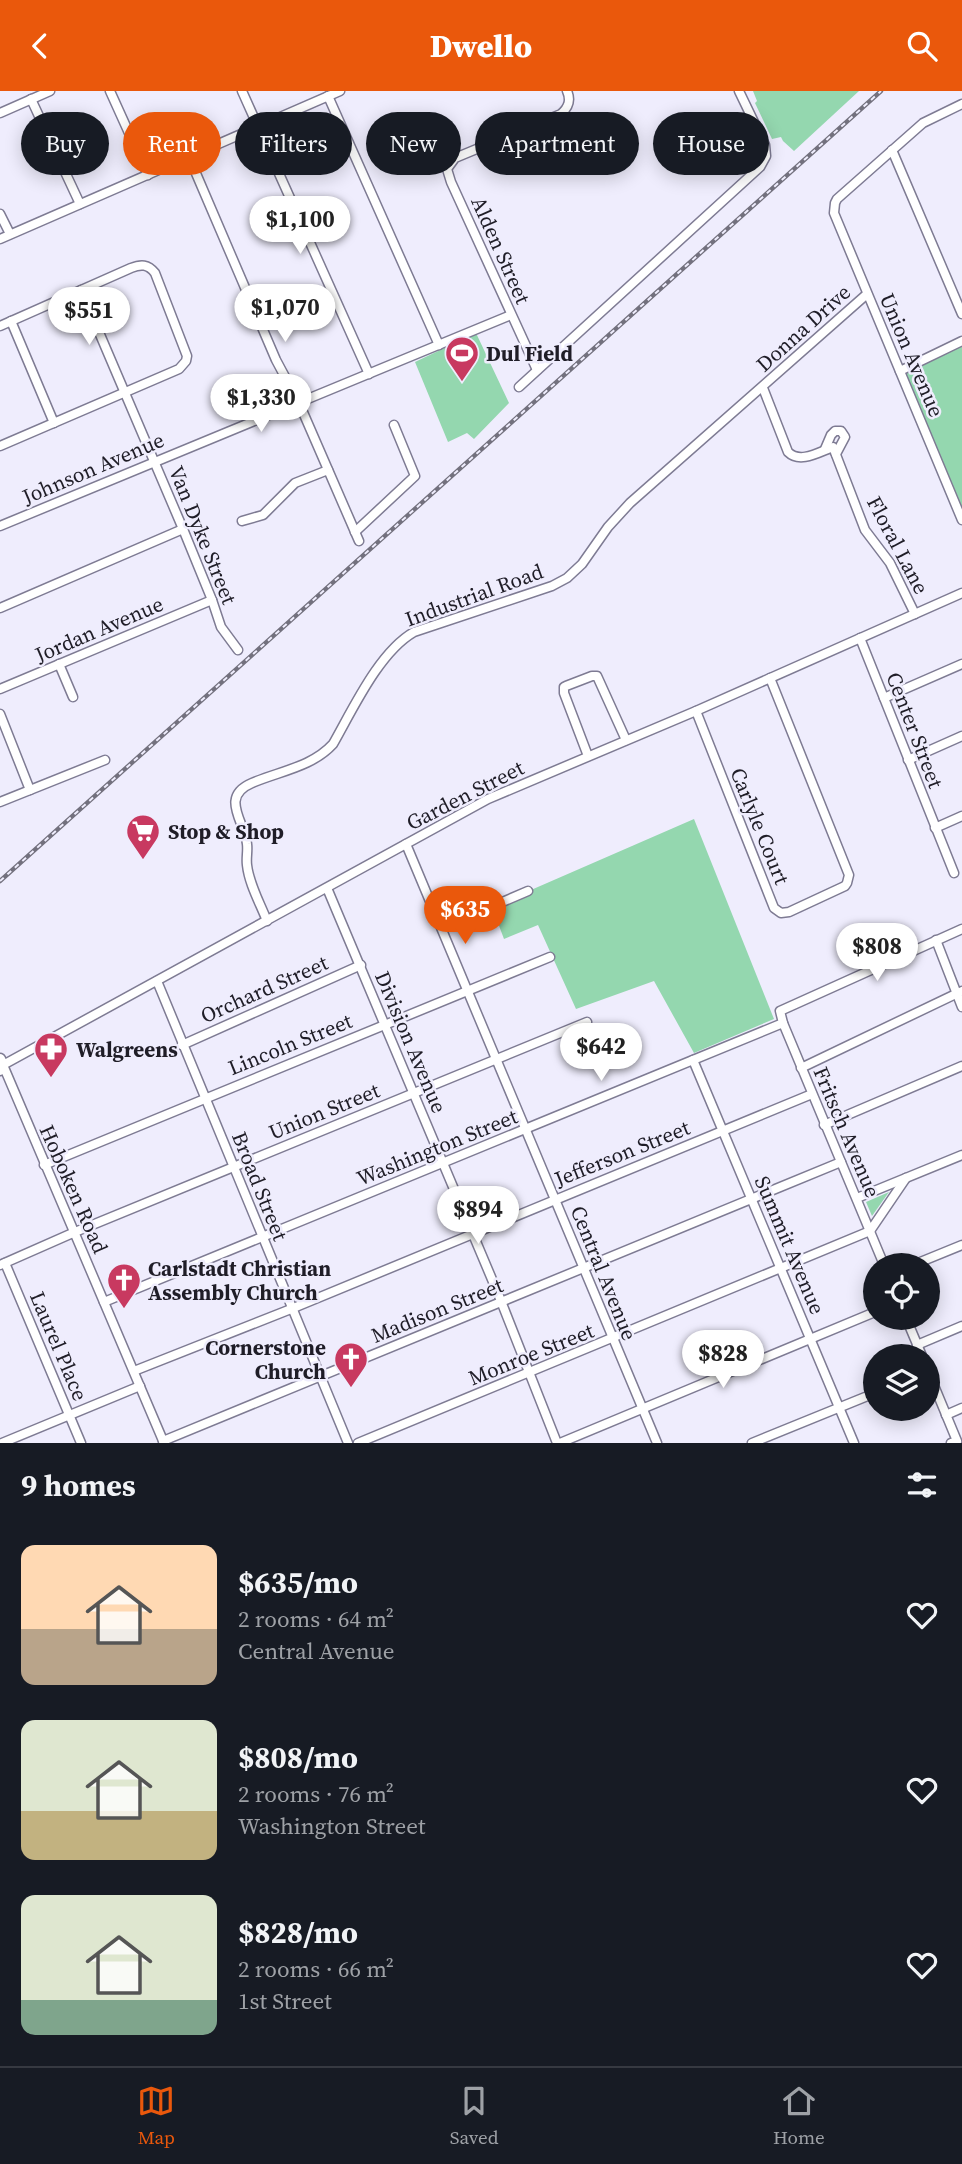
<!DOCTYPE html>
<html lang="en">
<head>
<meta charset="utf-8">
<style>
	body { margin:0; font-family:"Source Serif 4",serif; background:#242831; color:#f1f3f6; height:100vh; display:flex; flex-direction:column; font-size:26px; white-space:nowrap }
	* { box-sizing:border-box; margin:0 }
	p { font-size:23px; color:#9ea1a6 }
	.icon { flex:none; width:38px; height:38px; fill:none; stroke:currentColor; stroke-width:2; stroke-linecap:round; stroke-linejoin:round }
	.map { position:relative; height:1352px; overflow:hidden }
	.drawer { display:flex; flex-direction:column; background:#171b24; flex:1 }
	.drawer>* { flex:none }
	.banner { position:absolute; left:21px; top:21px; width:920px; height:63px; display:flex; gap:14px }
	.controls { position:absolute; left:863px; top:1162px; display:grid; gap:14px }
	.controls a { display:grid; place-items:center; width:77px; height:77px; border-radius:50%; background:#171b24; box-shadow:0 4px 18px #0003; font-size:35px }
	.price { position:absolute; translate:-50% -60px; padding:0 16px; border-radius:24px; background:#fff; color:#222; font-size:23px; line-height:46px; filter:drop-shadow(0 2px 4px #0008) }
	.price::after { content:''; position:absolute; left:50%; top:42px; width:21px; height:16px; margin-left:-10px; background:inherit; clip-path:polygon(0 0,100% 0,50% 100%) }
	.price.on { background:#ea580c; color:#fff }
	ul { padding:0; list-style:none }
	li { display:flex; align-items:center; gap:21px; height:175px; padding:0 21px }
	li span { display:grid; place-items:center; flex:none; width:196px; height:140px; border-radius:14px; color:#555 }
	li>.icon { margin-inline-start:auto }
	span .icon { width:84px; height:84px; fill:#fffc; stroke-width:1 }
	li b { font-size:30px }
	h2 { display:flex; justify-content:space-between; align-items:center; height:84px; padding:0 21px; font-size:30px }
	.chip { padding:0 24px; border-radius:32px; background:#171b24; box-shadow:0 4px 18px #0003; font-size:24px; line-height:63px }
	.chip.on { background:#ea580c; color:#fff }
	header { display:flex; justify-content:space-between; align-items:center; height:91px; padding:0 21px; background:#ea580c; color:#fff; font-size:32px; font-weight:800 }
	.menu { display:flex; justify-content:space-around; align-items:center; height:98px; border-top:2px solid #363941; background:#171b24; font-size:19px; color:#9ea1a6 }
	.menu a { display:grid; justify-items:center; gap:4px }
	.menu .on { color:#ea580c }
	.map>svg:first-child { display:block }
</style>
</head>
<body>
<header><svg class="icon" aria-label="back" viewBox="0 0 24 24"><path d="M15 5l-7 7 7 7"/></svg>Dwello<svg class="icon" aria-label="search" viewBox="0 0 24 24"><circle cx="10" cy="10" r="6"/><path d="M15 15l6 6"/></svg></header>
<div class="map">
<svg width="962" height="1352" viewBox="0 0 962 1352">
	<rect width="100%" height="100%" fill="#efedfd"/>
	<g fill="#94d7af">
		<path d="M753 0H859L794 60 783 50 781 46 772 48 755 12 757 10Z"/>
		<path d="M476 242 509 312 474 348 467 342 448 351 415 271Z"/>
		<path d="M962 249V424L901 276Z"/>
		<path d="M694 728 774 928 694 962 654 890 576 918 538 834 504 848 492 816Z"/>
		<path d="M889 1101 872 1125 866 1111Z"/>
	</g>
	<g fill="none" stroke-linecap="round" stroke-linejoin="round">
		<g stroke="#7e7b93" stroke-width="11">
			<g id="minor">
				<path d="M110 0 148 84"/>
				<path d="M242 0 369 283"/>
				<path d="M328 5 439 254"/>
				<path d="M31 8 80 113"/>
				<path d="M962 13 923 32 837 108 835 112 834 122 962 429"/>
				<path d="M0 22 50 0"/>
				<path d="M892 59 962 223"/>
				<path d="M189 66 276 269 299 312 359 450"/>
				<path d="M0 123 10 143"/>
				<path d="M0 148 340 0"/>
				<path d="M81 199 183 438 212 509 221 536 238 559"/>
				<path d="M11 230 54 332"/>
				<path d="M0 235 131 177C141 173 148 173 155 182L187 265 186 270 179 278 0 355"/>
				<path d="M537 279 451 91 447 78 455 67 561 23C569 16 571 9 567 0"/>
				<path d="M900 280 962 250"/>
				<path d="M519 296 760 76 766 65 765 54 739 0"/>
				<path d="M763 297 788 361C800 373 819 361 833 356L865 439 890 472 915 523"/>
				<path d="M825 358 831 344 835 340H841L845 346 836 363"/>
				<path d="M242 430 263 424 295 392 328 379"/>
				<path d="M0 435 511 224"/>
				<path d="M355 441 415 385 394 334"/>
				<path d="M0 517 183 438"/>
				<path d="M860 547 954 782"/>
				<path d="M59 573 73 606"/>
				<path d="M0 598 212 509"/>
				<path d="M884 607 962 573"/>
				<path d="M696 620 774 817 781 822 789 821 845 795 847 792 849 784 770 587"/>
				<path d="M0 623 30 699"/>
				<path d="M588 665 564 602V596L566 595 592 585H597L626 649"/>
				<path d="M908 669 962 645"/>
				<path d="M0 711 105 669"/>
				<path d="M935 737 962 725"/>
				<path d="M406 753 657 1352"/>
				<path d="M327 797 499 1205 557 1352"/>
				<path d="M267 830C260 812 249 793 247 774 246 767 248 760 247 753 245 731 219 706 252 692 280 680 312 676 333 653 353 618 379 561 414 541L552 495 567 487 582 473 608 436 630 412 867 203"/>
				<path d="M442 837 528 800"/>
				<path d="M936 849 962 916"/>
				<path d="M157 890 348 1352"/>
				<path d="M182 954 361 874"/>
				<path d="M693 969 854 1352"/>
				<path d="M801 977 962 900"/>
				<path d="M824 1034 962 975"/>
				<path d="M44 1074 550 866"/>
				<path d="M857 1107 962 1064"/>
				<path d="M5 1172 81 1352"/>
				<path d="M0 1174 75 1141 587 931"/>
				<path d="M884 1174 783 932 780 920 962 838"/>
				<path d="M913 1174 962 1154"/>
				<path d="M104 1211 783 932"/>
				<path d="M906 1227 922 1265"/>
				<path d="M917 1254 962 1235"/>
				<path d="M134 1280 291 1218 812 1003"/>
				<path d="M928 1280 957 1350 951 1352"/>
				<path d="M946 1324 962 1317"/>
				<path d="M163 1350 841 1071"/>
				<path d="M2 1352 140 1295"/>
				<path d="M164 1352 3 974 488 708 696 620 962 502"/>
				<path d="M358 1352 870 1140 906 1087"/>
				<path d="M560 1352 875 1221"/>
				<path d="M752 1352 875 1302"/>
			</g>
		</g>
		<g stroke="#7e7b93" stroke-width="13">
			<path id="major" d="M0 968 3 974 0 979"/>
		</g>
		<use href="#minor" stroke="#fff" stroke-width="8"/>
		<use href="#major" stroke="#fff" stroke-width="10"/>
		<g stroke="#73717e" stroke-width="4.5">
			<path id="rail" d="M0 790 881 0"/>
		</g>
		<use href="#rail" stroke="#efedfd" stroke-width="2" stroke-dasharray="5" stroke-linecap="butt"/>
	</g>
	<defs>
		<g id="stadium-pin" transform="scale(1.75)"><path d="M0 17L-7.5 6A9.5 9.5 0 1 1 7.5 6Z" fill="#c83960" stroke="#efedfd"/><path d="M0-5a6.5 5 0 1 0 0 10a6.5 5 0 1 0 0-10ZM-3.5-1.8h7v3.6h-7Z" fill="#fff"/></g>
		<g id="supermarket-pin" transform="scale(1.75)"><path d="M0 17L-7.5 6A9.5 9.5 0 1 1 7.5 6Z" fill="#c83960" stroke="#efedfd"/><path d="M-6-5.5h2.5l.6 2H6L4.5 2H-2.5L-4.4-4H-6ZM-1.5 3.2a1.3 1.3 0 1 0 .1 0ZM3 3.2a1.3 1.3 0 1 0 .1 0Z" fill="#fff"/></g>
		<g id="pharmacy-pin" transform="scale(1.75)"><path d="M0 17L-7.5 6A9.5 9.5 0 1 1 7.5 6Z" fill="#c83960" stroke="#efedfd"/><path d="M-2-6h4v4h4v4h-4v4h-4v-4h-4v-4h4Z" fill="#fff"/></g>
		<g id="church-pin" transform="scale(1.75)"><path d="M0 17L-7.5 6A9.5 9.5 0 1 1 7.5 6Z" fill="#c83960" stroke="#efedfd"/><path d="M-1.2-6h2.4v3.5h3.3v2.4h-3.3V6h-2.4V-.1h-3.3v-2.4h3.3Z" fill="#fff"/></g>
	</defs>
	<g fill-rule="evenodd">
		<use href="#stadium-pin" x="462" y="262"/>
		<use href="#supermarket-pin" x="143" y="740"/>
		<use href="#pharmacy-pin" x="51" y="958"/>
		<use href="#church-pin" x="124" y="1189"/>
		<use href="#church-pin" x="351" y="1268"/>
	</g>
	<g text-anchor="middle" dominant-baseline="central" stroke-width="5" stroke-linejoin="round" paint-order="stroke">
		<g font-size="21" fill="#1f1d27" stroke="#efedfd">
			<text transform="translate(501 159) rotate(66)">Alden Street</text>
			<text transform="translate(803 237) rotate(-42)">Donna Drive</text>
			<text transform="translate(912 264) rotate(67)">Union Avenue</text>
			<text transform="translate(93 377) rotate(-23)">Johnson Avenue</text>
			<text transform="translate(203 444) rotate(68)">Van Dyke Street</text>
			<text transform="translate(898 454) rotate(62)">Floral Lane</text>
			<text transform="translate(474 504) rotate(-20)">Industrial Road</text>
			<text transform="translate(99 538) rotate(-23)">Jordan Avenue</text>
			<text transform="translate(915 639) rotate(69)">Center Street</text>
			<text transform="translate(465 704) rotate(-27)">Garden Street</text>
			<text transform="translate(760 735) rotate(68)">Carlyle Court</text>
			<text transform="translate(264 898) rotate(-24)">Orchard Street</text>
			<text transform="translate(411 951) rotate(67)">Division Avenue</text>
			<text transform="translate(290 953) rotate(-22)">Lincoln Street</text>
			<text transform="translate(324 1020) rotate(-22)">Union Street</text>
			<text transform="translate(847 1041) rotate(67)">Fritsch Avenue</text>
			<text transform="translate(437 1056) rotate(-22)">Washington Street</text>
			<text transform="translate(622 1062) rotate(-22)">Jefferson Street</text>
			<text transform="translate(260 1095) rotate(68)">Broad Street</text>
			<text transform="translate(74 1098) rotate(66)">Hoboken Road</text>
			<text transform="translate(790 1154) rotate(67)">Summit Avenue</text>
			<text transform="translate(604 1182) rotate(68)">Central Avenue</text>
			<text transform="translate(437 1219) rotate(-22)">Madison Street</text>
			<text transform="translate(59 1255) rotate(67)">Laurel Place</text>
			<text transform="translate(531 1263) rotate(-22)">Monroe Street</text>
		</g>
		<g font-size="21" font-weight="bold" fill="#1f1d27" stroke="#efedfd" text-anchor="start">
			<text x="486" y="262">Dul Field</text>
			<text x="168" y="740">Stop &amp; Shop</text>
			<text x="76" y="958">Walgreens</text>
			<text x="148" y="1177">Carlstadt Christian<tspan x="148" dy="24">Assembly Church</tspan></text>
			<text x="326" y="1256" text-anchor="end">Cornerstone<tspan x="326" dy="24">Church</tspan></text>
		</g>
	</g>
</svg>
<div class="controls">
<a><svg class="icon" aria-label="locate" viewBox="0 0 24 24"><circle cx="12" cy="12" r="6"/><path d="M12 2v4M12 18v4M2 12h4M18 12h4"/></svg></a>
<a><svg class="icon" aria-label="layers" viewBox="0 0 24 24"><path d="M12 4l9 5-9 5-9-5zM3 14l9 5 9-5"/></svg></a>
</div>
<b class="price" style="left:300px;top:165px">$1,100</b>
<b class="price" style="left:285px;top:253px">$1,070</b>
<b class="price" style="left:89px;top:256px">$551</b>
<b class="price" style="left:261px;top:343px">$1,330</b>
<b class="price on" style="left:465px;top:855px">$635</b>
<b class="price" style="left:877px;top:892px">$808</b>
<b class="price" style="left:601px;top:992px">$642</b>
<b class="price" style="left:478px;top:1155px">$894</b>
<b class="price" style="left:723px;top:1299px">$828</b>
<div class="banner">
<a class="chip">Buy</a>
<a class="chip on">Rent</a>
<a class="chip">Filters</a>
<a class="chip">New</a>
<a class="chip">Apartment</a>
<a class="chip">House</a>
</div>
</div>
<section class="drawer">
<h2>9 homes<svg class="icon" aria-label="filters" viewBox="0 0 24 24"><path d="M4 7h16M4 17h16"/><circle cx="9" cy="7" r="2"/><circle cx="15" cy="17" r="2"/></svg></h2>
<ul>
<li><span style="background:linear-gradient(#ffd9b3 60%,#b9a48a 0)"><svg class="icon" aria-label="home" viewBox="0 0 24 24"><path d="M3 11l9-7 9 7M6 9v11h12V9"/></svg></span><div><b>$635/mo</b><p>2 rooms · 64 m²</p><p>Central Avenue</p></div><svg class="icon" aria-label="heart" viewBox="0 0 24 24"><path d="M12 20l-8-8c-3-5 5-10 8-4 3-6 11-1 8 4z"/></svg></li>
<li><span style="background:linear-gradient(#dfe7d0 65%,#c2b280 0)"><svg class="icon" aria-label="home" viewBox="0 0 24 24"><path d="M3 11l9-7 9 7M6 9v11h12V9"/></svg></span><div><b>$808/mo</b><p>2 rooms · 76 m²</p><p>Washington Street</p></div><svg class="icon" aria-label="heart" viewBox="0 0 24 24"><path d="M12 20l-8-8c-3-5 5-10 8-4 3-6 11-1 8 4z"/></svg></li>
<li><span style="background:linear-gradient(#dfe7d0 75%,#7fa58c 0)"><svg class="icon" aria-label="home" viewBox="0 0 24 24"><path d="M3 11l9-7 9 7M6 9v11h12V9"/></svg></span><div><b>$828/mo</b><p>2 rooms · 66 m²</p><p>1st Street</p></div><svg class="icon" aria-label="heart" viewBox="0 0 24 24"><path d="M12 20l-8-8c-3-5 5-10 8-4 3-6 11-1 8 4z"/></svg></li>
</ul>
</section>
<nav class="menu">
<a class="on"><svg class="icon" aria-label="map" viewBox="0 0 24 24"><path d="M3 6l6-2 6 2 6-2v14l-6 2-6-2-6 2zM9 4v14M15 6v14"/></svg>Map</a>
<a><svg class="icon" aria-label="saved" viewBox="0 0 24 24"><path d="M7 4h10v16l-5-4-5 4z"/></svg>Saved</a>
<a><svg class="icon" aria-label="home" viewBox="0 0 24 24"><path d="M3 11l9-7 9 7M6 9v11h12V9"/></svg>Home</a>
</nav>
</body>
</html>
